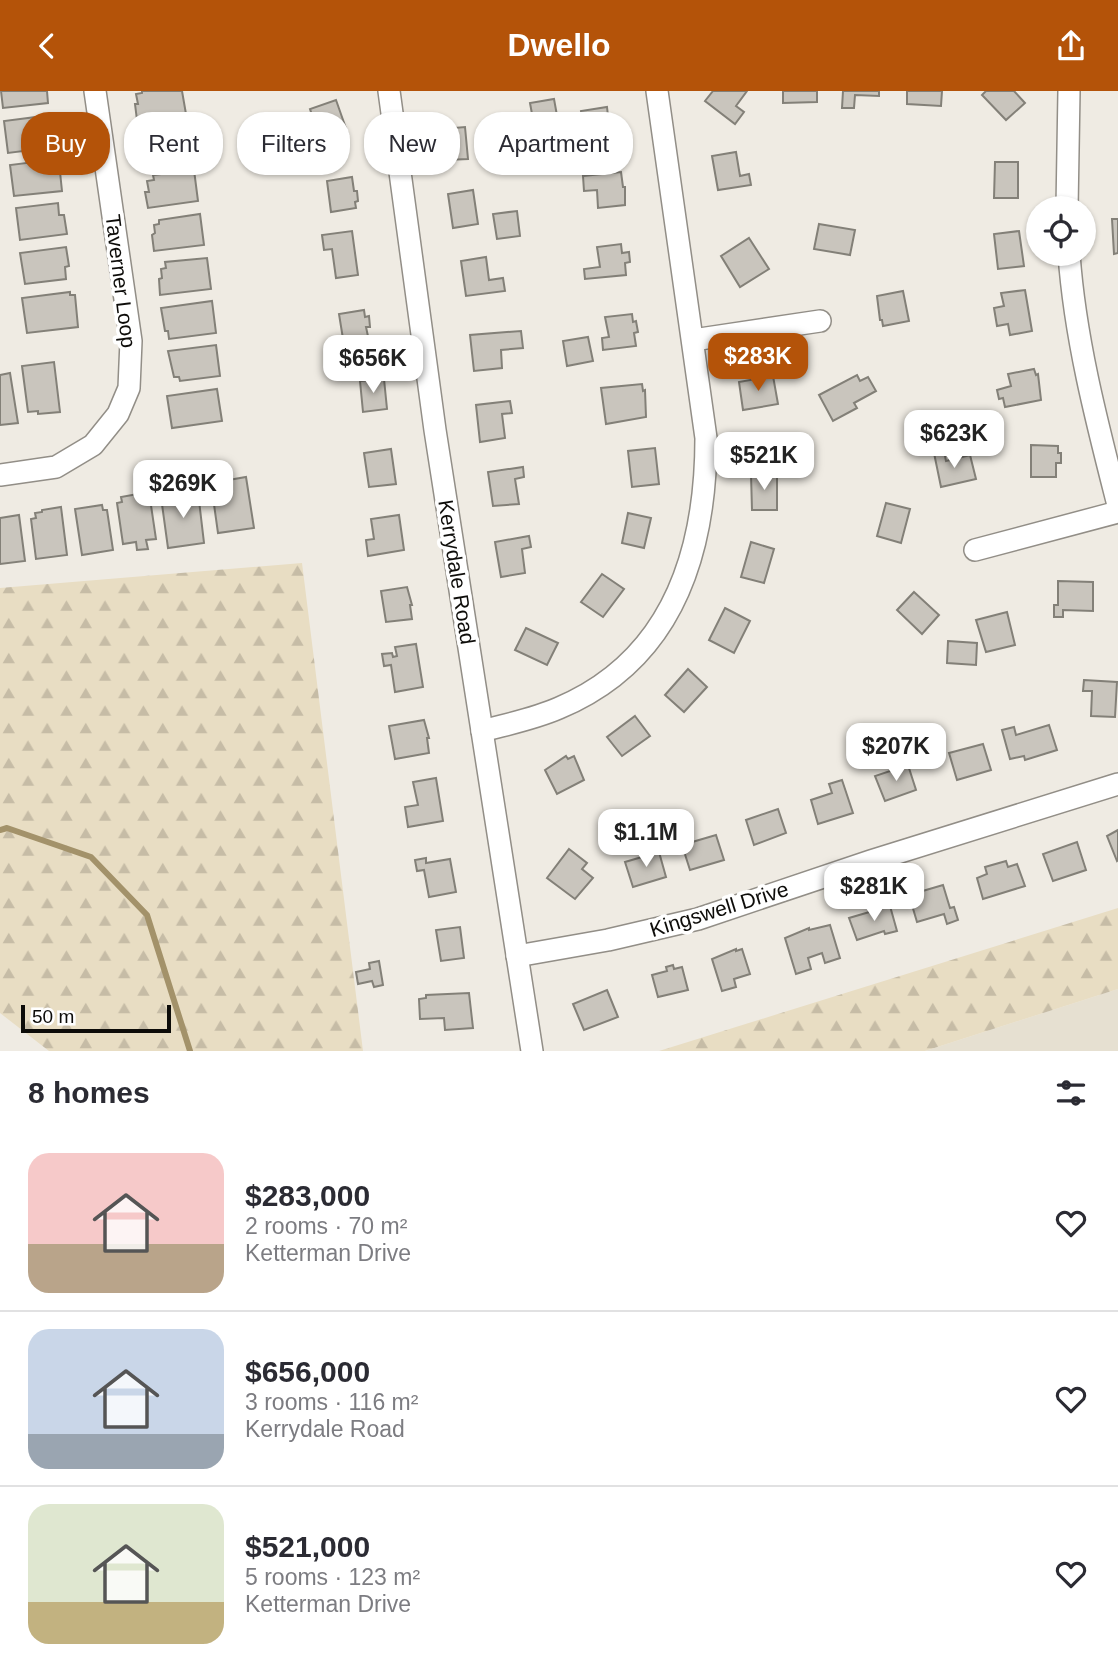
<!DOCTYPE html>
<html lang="en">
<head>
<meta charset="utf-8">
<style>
	body { margin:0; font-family:Arial,sans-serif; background:#f7f7f7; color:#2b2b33; height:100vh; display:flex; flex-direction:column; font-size:26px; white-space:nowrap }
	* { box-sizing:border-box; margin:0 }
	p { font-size:23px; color:#7c7c81 }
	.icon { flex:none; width:38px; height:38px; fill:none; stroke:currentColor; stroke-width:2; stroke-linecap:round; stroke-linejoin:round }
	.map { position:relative; height:960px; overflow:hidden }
	.details { display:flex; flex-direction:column; background:#fff; flex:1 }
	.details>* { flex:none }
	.guide { position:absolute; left:21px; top:21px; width:700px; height:63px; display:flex; gap:14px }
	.tools { position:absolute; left:1026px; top:105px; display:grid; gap:14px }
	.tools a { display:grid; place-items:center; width:70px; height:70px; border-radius:50%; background:#fff; box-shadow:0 2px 5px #0004; font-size:35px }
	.scale { position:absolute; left:21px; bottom:18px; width:150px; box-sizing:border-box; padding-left:7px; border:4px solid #0d0c09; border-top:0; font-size:19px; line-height:24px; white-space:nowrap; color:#0d0c09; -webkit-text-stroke:5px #fff; paint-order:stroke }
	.price { position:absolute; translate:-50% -60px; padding:0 16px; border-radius:14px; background:#fff; color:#222; font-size:23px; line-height:46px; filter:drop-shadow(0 2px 4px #0008) }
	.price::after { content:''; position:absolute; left:50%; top:42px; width:21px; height:16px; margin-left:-10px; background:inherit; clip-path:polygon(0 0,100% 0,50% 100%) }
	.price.active { background:#b45309; color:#fff }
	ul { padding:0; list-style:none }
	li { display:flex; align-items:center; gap:21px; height:175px; padding:0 28px }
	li+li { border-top:2px solid #e1e1e2 }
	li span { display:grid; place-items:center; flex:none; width:196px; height:140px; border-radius:21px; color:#555 }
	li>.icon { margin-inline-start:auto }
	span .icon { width:84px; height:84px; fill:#fffc; stroke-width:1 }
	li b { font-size:30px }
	h2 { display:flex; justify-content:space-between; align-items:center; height:84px; padding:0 28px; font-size:30px }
	.tag { padding:0 24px; border-radius:28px; background:#fff; box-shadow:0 2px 5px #0004; font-size:24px; line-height:63px }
	.tag.active { background:#b45309; color:#fff }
	header { display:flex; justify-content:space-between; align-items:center; height:91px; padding:0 28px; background:#b45309; color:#fff; font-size:32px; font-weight:700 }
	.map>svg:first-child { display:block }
</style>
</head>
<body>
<header><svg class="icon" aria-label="back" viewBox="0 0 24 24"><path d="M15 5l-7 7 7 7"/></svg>Dwello<svg class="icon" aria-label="share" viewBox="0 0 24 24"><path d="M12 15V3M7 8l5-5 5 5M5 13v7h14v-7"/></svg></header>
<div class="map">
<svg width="1118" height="960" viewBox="0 0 1118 960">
	<defs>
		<pattern id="forest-firs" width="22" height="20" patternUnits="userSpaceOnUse" patternTransform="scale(1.75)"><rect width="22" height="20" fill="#e8ddc3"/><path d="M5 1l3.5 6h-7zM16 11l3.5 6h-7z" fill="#c6bca6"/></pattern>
	</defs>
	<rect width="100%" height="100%" fill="#efebe3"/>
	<path fill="#e6e0d1" d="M1118 898V960H925Z"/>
	<g fill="url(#forest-firs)">
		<path d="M302 472 363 960H49L0 922V497Z"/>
		<path d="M1118 817V898L925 960H659Z"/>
	</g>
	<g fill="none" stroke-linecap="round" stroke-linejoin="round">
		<path stroke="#a3926a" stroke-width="6" d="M0 739 7 737 91 766 147 824 190 960"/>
	</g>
	<g fill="#c9c5bd" stroke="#838078" stroke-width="2">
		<path d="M1 0H47L48 12 3 17Z"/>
		<path d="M142 0H182L186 23 137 29 135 13H138L136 3 142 2Z"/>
		<path d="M713 0H747L736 15 744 21 735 33 705 10Z"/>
		<path d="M783 0H817V11L783 12Z"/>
		<path d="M843 0H879V5L855 4 854 17H842Z"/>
		<path d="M907 0H942L941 15 907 13Z"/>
		<path d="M986 0H1014L1025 12 1006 29 982 4Z"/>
		<path d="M554 8 558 30 534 34 530 12Z"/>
		<path d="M336 9 348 43 312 55 308 43 317 39 310 18Z"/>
		<path d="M607 16 609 34H606L608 48 585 52 581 20Z"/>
		<path d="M44 25V29L50 28 51 37H54L56 56 8 62 4 30Z"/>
		<path d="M187 34 192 66 142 73 140 41Z"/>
		<path d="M465 36 468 68 446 69 443 38Z"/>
		<path d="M736 61 740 85 749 83 751 94 718 99 712 65Z"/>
		<path d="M50 69 51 73H56L58 81H60L62 100 14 105 10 74Z"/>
		<path d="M995 71H1018V107H994Z"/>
		<path d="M194 79 198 110 148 117 145 101H149L147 90 154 89 153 84Z"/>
		<path d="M621 81 623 96H625V114L598 117 597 99 584 100 583 85Z"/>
		<path d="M352 86 354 100H357L358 110 355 111 356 117 331 121 327 90Z"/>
		<path d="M473 99 478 133 453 137 448 103Z"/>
		<path d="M58 112 59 124H64L67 143 20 149 16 117Z"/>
		<path d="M517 120 520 145 497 148 493 123Z"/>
		<path d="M200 123 204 154 154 160 152 144 155 142 154 134 159 133V129Z"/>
		<path d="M1112 128H1118V162L1114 163Z"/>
		<path d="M819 133 855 139 850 164 814 158Z"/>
		<path d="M352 140 358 184 336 187 332 158 324 159 322 144Z"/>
		<path d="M1019 140 1024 175 998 178 994 143Z"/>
		<path d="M749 147 769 178 740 196 721 165Z"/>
		<path d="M621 153 622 162 629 161 630 171 625 172 626 184 585 188 584 178 600 176 597 156Z"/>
		<path d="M66 156 69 175 65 176 66 188 25 193 20 162Z"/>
		<path d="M486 166 489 189 503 187 505 200 466 205 461 170Z"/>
		<path d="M207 167 211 198 160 204 159 188 162 187 161 178 166 177 165 171Z"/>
		<path d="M1025 199 1032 240 1010 244 1008 233 997 235 994 217 1004 215 1001 202Z"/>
		<path d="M903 200 909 230 883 235 882 229H880L877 205Z"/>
		<path d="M70 201V204H75L78 236 27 242 22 207Z"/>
		<path d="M212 210 216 242 169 248 168 240H165L161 217Z"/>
		<path d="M364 219 365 226 369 225 370 236H366L369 250 344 254 339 223Z"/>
		<path d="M632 223 633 231 636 230 638 241 634 242 636 255 603 259 602 247 609 246 605 226Z"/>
		<path d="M521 240 523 257 501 259 502 277 474 280 470 244Z"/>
		<path d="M588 246 593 270 567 275 563 250Z"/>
		<path d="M216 254 220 285 180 290 179 286H174L168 260Z"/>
		<path d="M54 271 60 321 38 323V320L28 321 22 275Z"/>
		<path d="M1034 278 1036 284 1038 283 1041 309 1005 316 1003 307 999 308 997 299 1011 295 1008 283Z"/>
		<path d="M10 282 18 332 0 334V284Z"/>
		<path d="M857 284 860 290 868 286 876 300 854 312 857 317 833 330 819 304Z"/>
		<path d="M773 285 778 313 743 319 739 291Z"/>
		<path d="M384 288 387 318 363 321 360 290Z"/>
		<path d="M642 293 643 300 645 299 646 326 606 333 601 297Z"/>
		<path d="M217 298 222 330 172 337 167 305Z"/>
		<path d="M510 310 512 322 502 323 505 347 480 351 476 314Z"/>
		<path d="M1031 354 1058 355V362H1061V372H1056V386H1031Z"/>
		<path d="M655 357 659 393 632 396 628 360Z"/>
		<path d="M391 358 396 393 369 396 364 362Z"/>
		<path d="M944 360 946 370 970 364 976 388 941 396 934 362Z"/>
		<path d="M523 376 524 386 515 388 519 413 493 415 488 381Z"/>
		<path d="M751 383H777V419H752Z"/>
		<path d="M246 386 254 437 218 442 211 392Z"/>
		<path d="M149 401 156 448 146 449 148 458 137 459 136 451 123 453 117 412 122 411 121 406Z"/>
		<path d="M198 401 204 452 168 457 161 406Z"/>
		<path d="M886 412 910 418 901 452 877 445Z"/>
		<path d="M102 414 103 419H107L113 459 82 464 75 418Z"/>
		<path d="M61 416 67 464 36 468 31 428 36 427 35 422 42 421V419Z"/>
		<path d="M628 422 651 427 644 457 622 452Z"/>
		<path d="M19 424 25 470 0 473V427Z"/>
		<path d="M399 424 404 459 368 465 366 449 374 448 371 428Z"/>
		<path d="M529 445 531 456 522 458 525 482 501 486 495 451Z"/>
		<path d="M751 451 774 458 764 492 741 486Z"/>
		<path d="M602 483 624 498 603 526 581 511Z"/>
		<path d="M1058 490 1093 491V520L1063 519V526H1054V514H1058Z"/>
		<path d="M407 496 412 514H410L412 528 386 531 381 500Z"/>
		<path d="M914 501 939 524 922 543 897 519Z"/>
		<path d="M725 517 750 530 734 562 709 549Z"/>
		<path d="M1007 521 1015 554 986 561 976 529Z"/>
		<path d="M526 537 558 552 547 574 515 559Z"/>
		<path d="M948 550 977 552 976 574 947 572Z"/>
		<path d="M416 553 423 596 395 601 391 574 384 575 382 563 392 562 393 566 397 565 395 556Z"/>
		<path d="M688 578 707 596 684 621 665 604Z"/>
		<path d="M1084 589 1117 591 1115 626 1091 625 1092 600H1083Z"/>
		<path d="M635 625 650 645 622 665 607 646Z"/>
		<path d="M424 629 429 647H427L429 662 395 668 389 635Z"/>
		<path d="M1049 634 1057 659 1025 669 1024 665 1010 668 1002 639 1014 636 1016 644Z"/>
		<path d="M983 653 991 679 957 689 949 662Z"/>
		<path d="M566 665 568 668 574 665 584 689 557 703 545 679Z"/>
		<path d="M908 674 916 699 885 710 875 685Z"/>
		<path d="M436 687 443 730 408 736 405 716 418 714 413 691Z"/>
		<path d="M842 689 853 722 818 733 811 709 832 702 829 693Z"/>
		<path d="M778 718 786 742 754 754 746 729Z"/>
		<path d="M1118 739V769L1117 770 1107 745Z"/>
		<path d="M716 744 724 769 690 779 682 754Z"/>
		<path d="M1077 751 1086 779 1053 790 1043 763Z"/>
		<path d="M569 758 587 772 582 778 593 787 575 808 547 787Z"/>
		<path d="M659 761 666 786 633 796 625 771Z"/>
		<path d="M426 767V772L450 768 456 801 429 806 424 779 417 780 415 769Z"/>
		<path d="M1006 770 1008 776 1017 773 1025 795 983 808 977 787 987 783 985 776Z"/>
		<path d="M943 794 950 817 954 816 958 829 947 833 944 823 917 831 909 804Z"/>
		<path d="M890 815 897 840 885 843 884 840 857 849 849 827Z"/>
		<path d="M830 834 840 867 825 872 822 862 808 867 811 878 796 883 785 847 809 837V839Z"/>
		<path d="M460 836 464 867 441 870 436 839Z"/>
		<path d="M736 858V860L742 858 750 883 734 888 736 896 722 900 712 868Z"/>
		<path d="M379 870 383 894 374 896 372 890 358 893 356 881 370 878 369 872Z"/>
		<path d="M673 874 674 878 682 876 688 899 658 906 652 884 667 880 666 876Z"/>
		<path d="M607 899 618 926 584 939 573 913Z"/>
		<path d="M469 902 473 937 445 939 444 927 420 928 419 908 426 907V904Z"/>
	</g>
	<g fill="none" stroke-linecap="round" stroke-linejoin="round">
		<g stroke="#928e87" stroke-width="24">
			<g id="street">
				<path d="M389 0 435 339 532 960"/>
				<path d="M1067 117 1069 0"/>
				<path d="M1069 163C1075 248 1097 332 1118 414"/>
				<path d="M693 249 820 230"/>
				<path d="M0 384 56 376 93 354 118 323 129 297 131 250 95 0"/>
				<path d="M975 459 1118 421"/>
				<path d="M482 640C508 633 534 628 559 617 673 569 706 461 706 347L657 0"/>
				<path d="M517 865 608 849 698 828 871 770 1118 693"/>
			</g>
		</g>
		<use href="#street" stroke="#fff" stroke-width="21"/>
	</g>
	<g text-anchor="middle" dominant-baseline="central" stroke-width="7" stroke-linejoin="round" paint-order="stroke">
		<g font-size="21" fill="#0d0c09" stroke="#fff">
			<text transform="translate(121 190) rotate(83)">Taverner Loop</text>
			<text transform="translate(457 481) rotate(81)">Kerrydale Road</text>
			<text transform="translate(719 818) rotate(-17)">Kingswell Drive</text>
		</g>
	</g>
</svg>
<div class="tools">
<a><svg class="icon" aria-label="locate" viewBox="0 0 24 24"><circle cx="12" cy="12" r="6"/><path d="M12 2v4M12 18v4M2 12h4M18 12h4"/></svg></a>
</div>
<div class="scale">50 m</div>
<b class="price active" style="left:758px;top:302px">$283K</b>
<b class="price" style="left:373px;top:304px">$656K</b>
<b class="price" style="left:954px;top:379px">$623K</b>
<b class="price" style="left:764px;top:401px">$521K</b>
<b class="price" style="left:183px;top:429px">$269K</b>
<b class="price" style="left:896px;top:692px">$207K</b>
<b class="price" style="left:646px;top:778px">$1.1M</b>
<b class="price" style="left:874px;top:832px">$281K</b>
<div class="guide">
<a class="tag active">Buy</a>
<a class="tag">Rent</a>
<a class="tag">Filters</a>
<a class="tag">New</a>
<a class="tag">Apartment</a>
</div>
</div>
<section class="details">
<h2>8 homes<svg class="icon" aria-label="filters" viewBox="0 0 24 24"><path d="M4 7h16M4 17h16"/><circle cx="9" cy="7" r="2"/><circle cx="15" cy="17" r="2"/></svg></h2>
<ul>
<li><span style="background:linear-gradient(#f6c9c9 65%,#b9a48a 0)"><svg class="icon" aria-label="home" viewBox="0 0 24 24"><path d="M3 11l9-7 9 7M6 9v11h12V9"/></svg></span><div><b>$283,000</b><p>2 rooms · 70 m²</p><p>Ketterman Drive</p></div><svg class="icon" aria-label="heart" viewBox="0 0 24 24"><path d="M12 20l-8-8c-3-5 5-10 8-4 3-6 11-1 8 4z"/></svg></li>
<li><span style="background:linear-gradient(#c9d6e8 75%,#9aa5b1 0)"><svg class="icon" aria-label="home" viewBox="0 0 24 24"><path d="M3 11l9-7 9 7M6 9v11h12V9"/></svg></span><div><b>$656,000</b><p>3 rooms · 116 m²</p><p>Kerrydale Road</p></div><svg class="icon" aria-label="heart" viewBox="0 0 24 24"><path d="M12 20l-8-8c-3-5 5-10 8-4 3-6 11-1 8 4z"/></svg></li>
<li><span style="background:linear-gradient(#dfe7d0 70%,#c2b280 0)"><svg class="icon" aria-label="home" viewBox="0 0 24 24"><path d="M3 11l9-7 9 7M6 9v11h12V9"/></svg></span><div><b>$521,000</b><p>5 rooms · 123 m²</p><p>Ketterman Drive</p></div><svg class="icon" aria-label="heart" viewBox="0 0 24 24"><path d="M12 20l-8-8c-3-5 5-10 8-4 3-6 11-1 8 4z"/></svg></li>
</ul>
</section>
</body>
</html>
